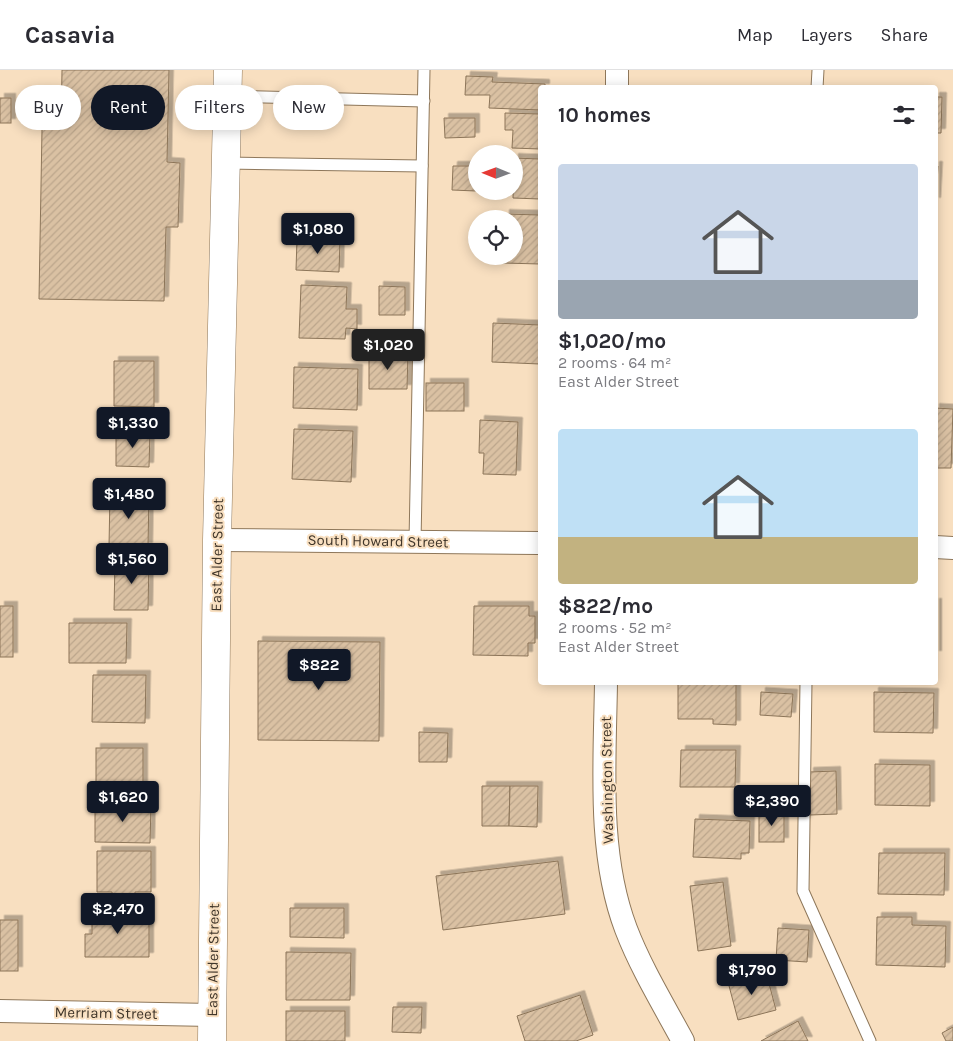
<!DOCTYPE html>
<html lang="en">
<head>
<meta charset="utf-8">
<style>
	body { margin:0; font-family:Karla,sans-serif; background:#f2f2f3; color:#2b2b33; height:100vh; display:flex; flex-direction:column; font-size:19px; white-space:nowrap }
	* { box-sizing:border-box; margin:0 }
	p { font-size:16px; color:#7c7c81 }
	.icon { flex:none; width:28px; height:28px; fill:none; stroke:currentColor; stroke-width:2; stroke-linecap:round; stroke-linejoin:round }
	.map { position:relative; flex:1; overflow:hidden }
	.drawer { position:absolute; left:538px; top:15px; width:400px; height:600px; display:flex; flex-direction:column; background:#fff; border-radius:5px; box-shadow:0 2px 12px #0003 }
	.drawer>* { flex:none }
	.guide { position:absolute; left:15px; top:15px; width:448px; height:45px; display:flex; gap:10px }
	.needle { width:32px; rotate:271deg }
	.buttons { position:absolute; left:468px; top:75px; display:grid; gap:10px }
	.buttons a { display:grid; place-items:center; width:55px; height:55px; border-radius:50%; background:#fff; box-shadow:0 2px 12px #0003; font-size:25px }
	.price { position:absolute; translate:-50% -42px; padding:0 11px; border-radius:5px; background:#111827; color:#fff; font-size:16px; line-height:32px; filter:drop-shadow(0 1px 2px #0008) }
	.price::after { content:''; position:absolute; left:50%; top:30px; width:15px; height:11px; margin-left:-8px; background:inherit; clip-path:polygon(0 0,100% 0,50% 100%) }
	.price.on { background:#222; color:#fff }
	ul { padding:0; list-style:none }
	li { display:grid; align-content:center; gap:10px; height:265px; padding:0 20px }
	li span { display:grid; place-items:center; height:155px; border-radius:5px; color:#555 }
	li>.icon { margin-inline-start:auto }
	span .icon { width:90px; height:90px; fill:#fffc; stroke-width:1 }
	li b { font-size:21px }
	h2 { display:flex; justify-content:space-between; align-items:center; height:60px; padding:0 20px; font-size:21px }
	.tag { padding:0 18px; border-radius:22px; background:#fff; box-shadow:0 2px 12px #0003; font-size:18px; line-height:45px }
	.tag.on { background:#111827; color:#fff }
	header { display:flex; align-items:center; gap:30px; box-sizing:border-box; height:70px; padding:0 25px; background:#fff; border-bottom:1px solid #e1e1e2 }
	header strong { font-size:24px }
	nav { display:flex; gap:28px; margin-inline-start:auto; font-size:18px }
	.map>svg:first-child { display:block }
</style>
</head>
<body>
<header>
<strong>Casavia</strong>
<nav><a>Map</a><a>Layers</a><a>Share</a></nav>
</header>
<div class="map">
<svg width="953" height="971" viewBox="0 0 953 971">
	<defs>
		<pattern id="building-hatch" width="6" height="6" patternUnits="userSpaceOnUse" patternTransform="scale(1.25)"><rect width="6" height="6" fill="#dac1a3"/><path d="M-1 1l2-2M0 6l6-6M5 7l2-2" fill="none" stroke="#bca68c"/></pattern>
		<filter id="shadow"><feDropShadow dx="4.5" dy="-4.5" stdDeviation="0" flood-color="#0004"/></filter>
	</defs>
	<rect width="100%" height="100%" fill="#f8dfc0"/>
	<g fill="url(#building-hatch)" stroke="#8c7559" filter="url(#shadow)">
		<path d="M62 0H169L167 92 180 93 178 157H166L164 231 39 229 42 59H61Z"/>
		<path d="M466 6 493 7 492 12 545 14V18H540V40L489 38 490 25H465Z"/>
		<path d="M935 27H942L941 63H935Z"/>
		<rect x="0" y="28" width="11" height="25"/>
		<path d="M505 43 540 44V79L512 78 513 60H505Z"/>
		<path d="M444 48H475V67L445 68Z"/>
		<path d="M514 88 540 89V129L513 128Z"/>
		<path d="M453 96H476V121L452 120Z"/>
		<path d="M935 96H938L936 132H935Z"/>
		<path d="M505 144 540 145V194L503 193V186H514V149H505Z"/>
		<path d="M297 169 340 170 339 202 296 200Z"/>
		<path d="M301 215 347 217 346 239H357V259L346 258 345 269 299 268Z"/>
		<path d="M379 216 405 217V245H379Z"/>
		<path d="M493 253 540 255V294L492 292Z"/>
		<path d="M369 283H408L407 319H369Z"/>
		<path d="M114 291H154V337L114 336Z"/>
		<path d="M294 297 358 299 357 340 293 338Z"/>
		<rect x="426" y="313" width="38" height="28"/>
		<path d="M935 338 953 339 951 398H935Z"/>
		<path d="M480 350 518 352 516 405 483 404 484 383H479Z"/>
		<path d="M294 359 353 361 351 412 292 409Z"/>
		<path d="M116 361H150L149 397 116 396Z"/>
		<path d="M110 424H149L148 477 109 476Z"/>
		<path d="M115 490H149L148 540H114Z"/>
		<rect x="935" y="533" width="2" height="52"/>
		<rect x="0" y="536" width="13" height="51"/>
		<path d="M474 536H529V546H535V573H528V586L473 585Z"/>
		<path d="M69 553H127L126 593H69Z"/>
		<path d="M258 571 380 572 379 671 258 670Z"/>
		<path d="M93 605H146L145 653 92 652Z"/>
		<path d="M678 612H736V655L713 654V649H678Z"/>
		<path d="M761 622 793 624 791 647 760 645Z"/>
		<path d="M874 622 934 623 933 663 874 662Z"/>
		<path d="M419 662 448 663 447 692H419Z"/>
		<rect x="96" y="678" width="47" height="40"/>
		<path d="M681 680H736L735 717H680Z"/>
		<path d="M875 694 930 695V736L875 735Z"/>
		<path d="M836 701 837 744 810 745 809 702Z"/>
		<path d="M482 716H510L509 756H482Z"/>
		<path d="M510 716H538L537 757 509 756Z"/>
		<path d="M95 734 151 735 150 773 95 772Z"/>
		<rect x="759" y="742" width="25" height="30"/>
		<path d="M695 749 750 751 749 783H741V789L693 787Z"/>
		<path d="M97 781H151V822H135V826H112V822H97Z"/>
		<path d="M879 783H945L944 825 878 824Z"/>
		<path d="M558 791 565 844 443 860 436 806Z"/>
		<path d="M723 812 731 876 698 881 690 816Z"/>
		<path d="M290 838H344V868L290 867Z"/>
		<path d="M92 842 149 843V887H85V864H92Z"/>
		<path d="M877 847H912V855L946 856 945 897 876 895Z"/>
		<rect x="0" y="850" width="18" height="51"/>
		<path d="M778 858 809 860 807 892 776 890Z"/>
		<path d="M286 882 351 883 350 930H286Z"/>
		<path d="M766 902 776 940 738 950 728 912Z"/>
		<path d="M580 925 593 965 576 971H525L517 946Z"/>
		<path d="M393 937H422L421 963 392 962Z"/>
		<rect x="286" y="941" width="59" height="30"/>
		<path d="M798 951 808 971H761Z"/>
		<path d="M953 957V971H946L942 963Z"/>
	</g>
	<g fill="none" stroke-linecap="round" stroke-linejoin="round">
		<g stroke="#8e775a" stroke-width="13">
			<g id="service">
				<path d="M817 18 818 0"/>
				<path d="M228 26 424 31"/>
				<path d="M226 93 422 96"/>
				<path d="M415 472 424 0"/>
				<path d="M806 612 803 821 870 971"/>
			</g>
		</g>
		<g stroke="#8e775a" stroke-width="24">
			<g id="minor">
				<path d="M617 18V0"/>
				<path d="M217 470 540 473"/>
				<path d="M935 477 953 478"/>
				<path d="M606 612C605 692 597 783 626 859 641 898 663 934 683 971"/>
				<path d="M0 941 212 945"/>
			</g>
		</g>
		<g stroke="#8e775a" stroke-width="29">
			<path id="secondary" d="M212 971 217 470 228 0"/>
		</g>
		<use href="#service" stroke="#fff" stroke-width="11"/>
		<use href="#minor" stroke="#fff" stroke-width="22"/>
		<use href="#secondary" stroke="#fff" stroke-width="28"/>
	</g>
	<g text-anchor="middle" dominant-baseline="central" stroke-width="4" stroke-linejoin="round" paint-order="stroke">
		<g font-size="15" fill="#40362a" stroke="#f8dfc0">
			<text transform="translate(378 471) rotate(1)">South Howard Street</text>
			<text transform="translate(217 485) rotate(-89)">East Alder Street</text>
			<text transform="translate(607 710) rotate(-91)">Washington Street</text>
			<text transform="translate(213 890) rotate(-89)">East Alder Street</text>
			<text transform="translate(106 943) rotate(1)">Merriam Street</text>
		</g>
	</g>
</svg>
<div class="buttons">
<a><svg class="needle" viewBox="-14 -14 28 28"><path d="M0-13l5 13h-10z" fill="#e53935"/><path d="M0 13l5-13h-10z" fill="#7c7c81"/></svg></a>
<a><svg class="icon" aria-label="locate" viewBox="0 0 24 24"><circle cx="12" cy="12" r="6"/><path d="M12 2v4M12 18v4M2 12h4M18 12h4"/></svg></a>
</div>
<b class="price" style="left:318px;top:185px">$1,080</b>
<b class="price on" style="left:388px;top:301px">$1,020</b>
<b class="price" style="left:133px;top:379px">$1,330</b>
<b class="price" style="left:129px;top:450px">$1,480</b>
<b class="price" style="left:132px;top:515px">$1,560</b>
<b class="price" style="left:319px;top:621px">$822</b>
<b class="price" style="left:123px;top:753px">$1,620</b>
<b class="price" style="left:772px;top:757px">$2,390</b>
<b class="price" style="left:118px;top:865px">$2,470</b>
<b class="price" style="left:752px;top:926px">$1,790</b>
<div class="guide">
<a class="tag">Buy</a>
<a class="tag on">Rent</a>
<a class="tag">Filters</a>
<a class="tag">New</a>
</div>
<section class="drawer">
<h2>10 homes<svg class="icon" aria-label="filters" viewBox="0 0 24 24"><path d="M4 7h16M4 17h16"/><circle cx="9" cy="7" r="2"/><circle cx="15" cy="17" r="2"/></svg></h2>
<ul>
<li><span style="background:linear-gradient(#c9d6e8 75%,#9aa5b1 0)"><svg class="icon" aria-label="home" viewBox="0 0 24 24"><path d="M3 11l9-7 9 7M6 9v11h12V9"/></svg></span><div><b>$1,020/mo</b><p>2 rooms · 64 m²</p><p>East Alder Street</p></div></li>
<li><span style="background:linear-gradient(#bfe0f5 70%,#c2b280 0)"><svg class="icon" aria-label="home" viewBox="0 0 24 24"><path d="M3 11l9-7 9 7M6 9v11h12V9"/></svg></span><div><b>$822/mo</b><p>2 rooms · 52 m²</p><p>East Alder Street</p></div></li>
</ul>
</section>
</div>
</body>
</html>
